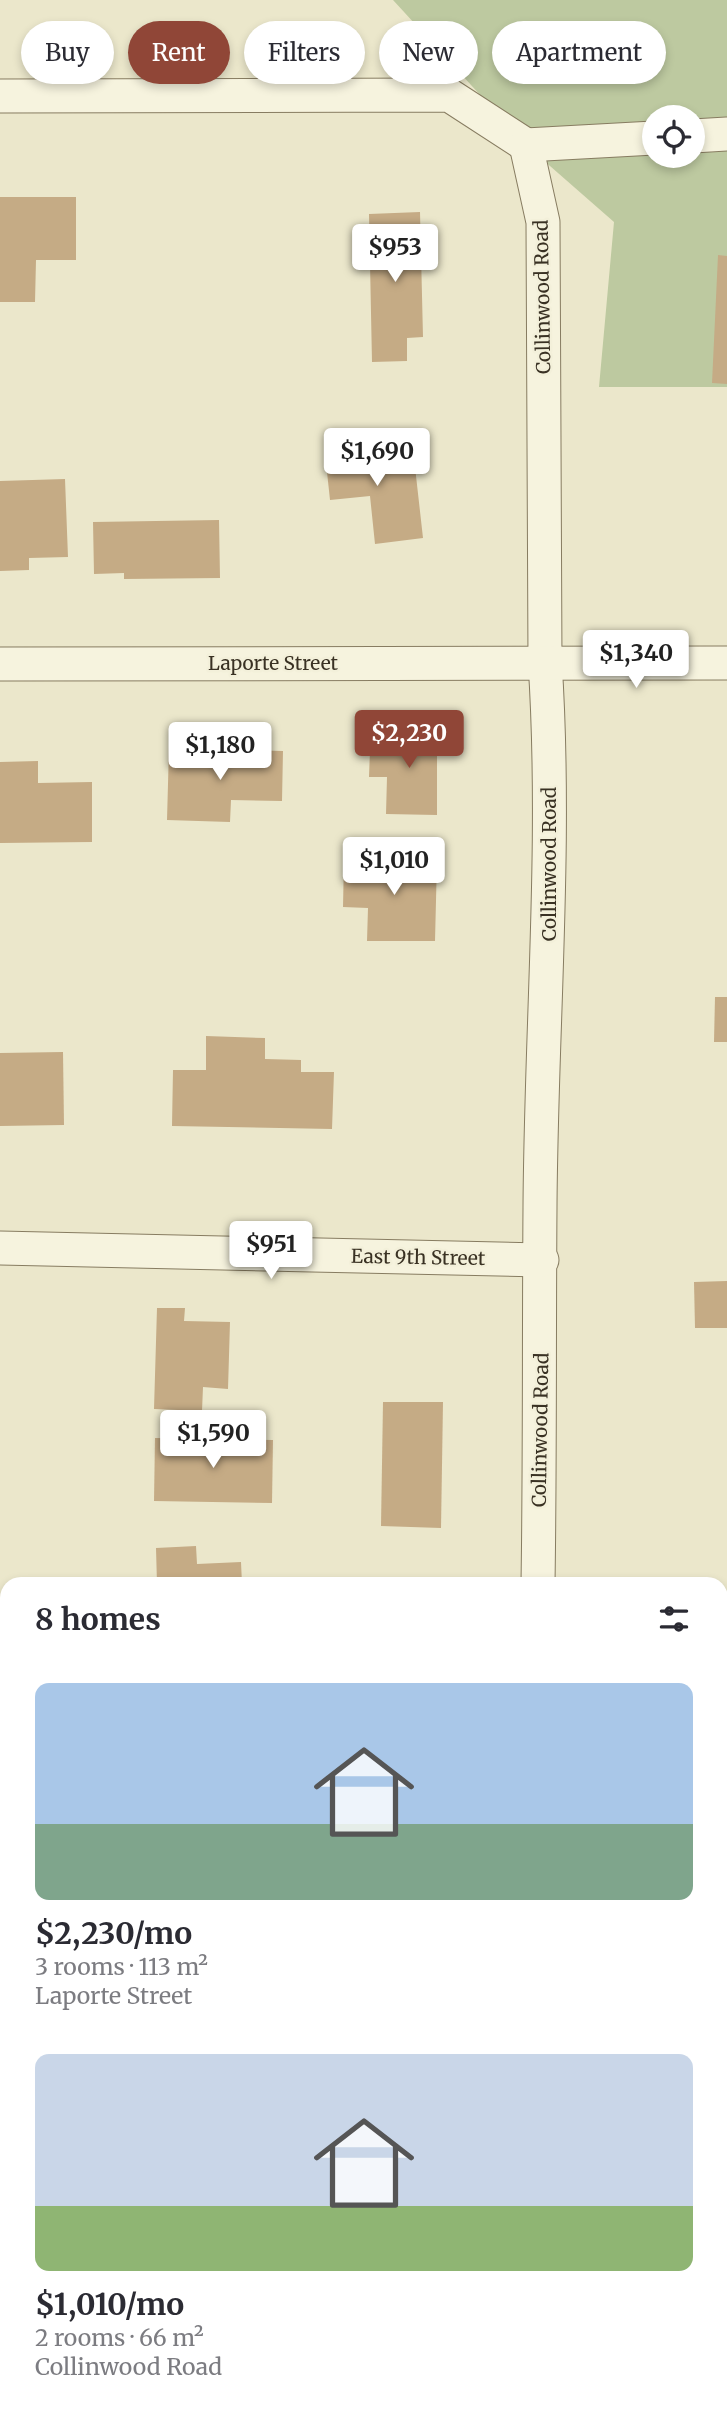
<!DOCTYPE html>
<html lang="en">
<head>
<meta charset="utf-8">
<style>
	body { margin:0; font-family:Merriweather,serif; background:#f7f7f7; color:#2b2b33; height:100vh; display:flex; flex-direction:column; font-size:26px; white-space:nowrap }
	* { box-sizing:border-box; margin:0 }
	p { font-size:23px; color:#7c7c81 }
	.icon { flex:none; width:38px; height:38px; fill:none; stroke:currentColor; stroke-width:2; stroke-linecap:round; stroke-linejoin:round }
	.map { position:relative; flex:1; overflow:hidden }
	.details { position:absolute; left:0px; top:1577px; width:728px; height:842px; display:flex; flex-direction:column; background:#fff; border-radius:21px 21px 0 0; box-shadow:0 4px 10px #0003 }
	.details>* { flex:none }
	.guide { position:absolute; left:21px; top:21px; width:686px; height:63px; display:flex; gap:14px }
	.fabs { position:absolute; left:642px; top:105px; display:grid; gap:14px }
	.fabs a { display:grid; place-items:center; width:63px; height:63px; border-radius:50%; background:#fff; box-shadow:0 4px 10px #0003; font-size:35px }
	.price { position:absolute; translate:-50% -60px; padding:0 16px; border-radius:7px; background:#fff; color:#222; font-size:23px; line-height:46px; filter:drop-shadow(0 2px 4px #0008) }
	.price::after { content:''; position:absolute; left:50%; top:42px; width:21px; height:16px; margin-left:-10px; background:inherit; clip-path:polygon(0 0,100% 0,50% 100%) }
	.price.current { background:#904637; color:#fff }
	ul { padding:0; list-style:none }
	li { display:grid; align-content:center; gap:14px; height:371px; padding:0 35px }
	li span { display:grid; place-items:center; height:217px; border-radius:14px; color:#555 }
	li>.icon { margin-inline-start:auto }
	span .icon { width:126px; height:126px; fill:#fffc; stroke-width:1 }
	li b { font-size:30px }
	h2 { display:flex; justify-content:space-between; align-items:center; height:84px; padding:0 35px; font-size:30px }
	.chip { padding:0 24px; border-radius:32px; background:#fff; box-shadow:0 4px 10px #0003; font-size:24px; line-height:63px }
	.chip.current { background:#904637; color:#fff }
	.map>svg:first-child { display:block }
</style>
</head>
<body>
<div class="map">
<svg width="727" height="2417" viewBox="0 0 727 2417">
	<rect width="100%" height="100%" fill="#ebe7cb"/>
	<path fill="#bdc9a0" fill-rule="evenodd" d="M393 0H727V387H599L614 222 526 145ZM654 117H693V156H654Z"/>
	<g fill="#c5ab85">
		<path d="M0 197H76V260H36L35 302H0Z"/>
		<path d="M420 212 423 337 407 338V361L372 362 369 214Z"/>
		<path d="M718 255 727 256V384L712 383Z"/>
		<path d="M375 439 377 462 414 458 423 538 375 544 370 496 330 500 324 444Z"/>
		<path d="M65 479 68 557 29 558V570L0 571V481Z"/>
		<path d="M219 520 220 578 124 579V573L94 574 93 522Z"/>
		<path d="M387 727 437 728V815L386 814 387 777H369L370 750H387Z"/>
		<path d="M169 748 283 751 282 801 231 800 230 822 167 820Z"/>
		<path d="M38 761V783L92 782V842L0 843V762Z"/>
		<path d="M344 859 437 860 435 941H367L368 908 343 907Z"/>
		<path d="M715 997H727V1042H714Z"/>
		<path d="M206 1036 265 1038V1059L301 1060V1072H334L332 1129 172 1126 173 1070H206Z"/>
		<path d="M63 1052 64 1125 0 1126V1053Z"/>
		<path d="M727 1281V1328H695L694 1282Z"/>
		<path d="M157 1308H185L184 1321 230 1322 228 1389 203 1387 202 1411 154 1409Z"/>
		<path d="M383 1402H443L441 1528 381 1526Z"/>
		<path d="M155 1438 273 1440 272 1503 154 1501Z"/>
		<path d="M196 1546 197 1564 241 1562 242 1584H157L156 1548Z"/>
	</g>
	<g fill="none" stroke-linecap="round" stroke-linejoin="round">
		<g stroke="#877c61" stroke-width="19">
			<path id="lane" d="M721 2062H727"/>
		</g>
		<g stroke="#877c61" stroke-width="35">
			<g id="street">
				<path d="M0 96 449 95 526 145"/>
				<path d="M693 136 727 134"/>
				<path d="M526 145 543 222 545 662C557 844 541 1026 540 1208 539 1333 540 1458 538 1584"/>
				<path d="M526 145 654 138"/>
				<path d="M0 664 727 663"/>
				<path d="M0 1248 542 1260"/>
				<path d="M0 1721 7 1900"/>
				<path d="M31 2412V2417"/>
				<path d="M539 2412V2417"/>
			</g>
		</g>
		<use href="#lane" stroke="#f6f3de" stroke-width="18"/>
		<use href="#street" stroke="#f6f3de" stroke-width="33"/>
	</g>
	<g text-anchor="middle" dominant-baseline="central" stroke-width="5" stroke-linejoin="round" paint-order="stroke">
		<g font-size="19" fill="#393123" stroke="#f3f0da">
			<text transform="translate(542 297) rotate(-91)">Collinwood Road</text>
			<text x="273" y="663">Laporte Street</text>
			<text transform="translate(549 864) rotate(-90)">Collinwood Road</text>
			<text transform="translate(418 1257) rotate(1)">East 9th Street</text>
			<text transform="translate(540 1430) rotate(-89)">Collinwood Road</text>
		</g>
	</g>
</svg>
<div class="fabs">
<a><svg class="icon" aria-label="locate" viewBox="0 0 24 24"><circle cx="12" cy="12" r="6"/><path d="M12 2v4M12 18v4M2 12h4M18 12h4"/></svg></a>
</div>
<b class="price" style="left:395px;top:284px">$953</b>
<b class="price" style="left:377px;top:488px">$1,690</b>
<b class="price" style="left:636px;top:690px">$1,340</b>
<b class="price current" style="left:409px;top:770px">$2,230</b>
<b class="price" style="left:220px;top:782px">$1,180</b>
<b class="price" style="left:394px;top:897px">$1,010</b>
<b class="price" style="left:271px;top:1281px">$951</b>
<b class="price" style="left:213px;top:1470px">$1,590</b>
<div class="guide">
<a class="chip">Buy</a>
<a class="chip current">Rent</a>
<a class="chip">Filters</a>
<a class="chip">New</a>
<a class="chip">Apartment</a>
</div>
<section class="details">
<h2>8 homes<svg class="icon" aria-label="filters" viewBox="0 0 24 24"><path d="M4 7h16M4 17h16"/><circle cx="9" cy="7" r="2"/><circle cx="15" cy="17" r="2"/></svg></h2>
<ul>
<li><span style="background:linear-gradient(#a9c7e8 65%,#7fa58c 0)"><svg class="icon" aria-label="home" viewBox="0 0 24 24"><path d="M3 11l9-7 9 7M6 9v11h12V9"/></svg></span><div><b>$2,230/mo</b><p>3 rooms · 113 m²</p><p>Laporte Street</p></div></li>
<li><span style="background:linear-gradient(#c9d6e8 70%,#8fb573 0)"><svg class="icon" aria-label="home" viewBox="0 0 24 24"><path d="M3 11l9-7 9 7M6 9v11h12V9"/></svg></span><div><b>$1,010/mo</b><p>2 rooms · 66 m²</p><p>Collinwood Road</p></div></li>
</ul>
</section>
</div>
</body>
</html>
